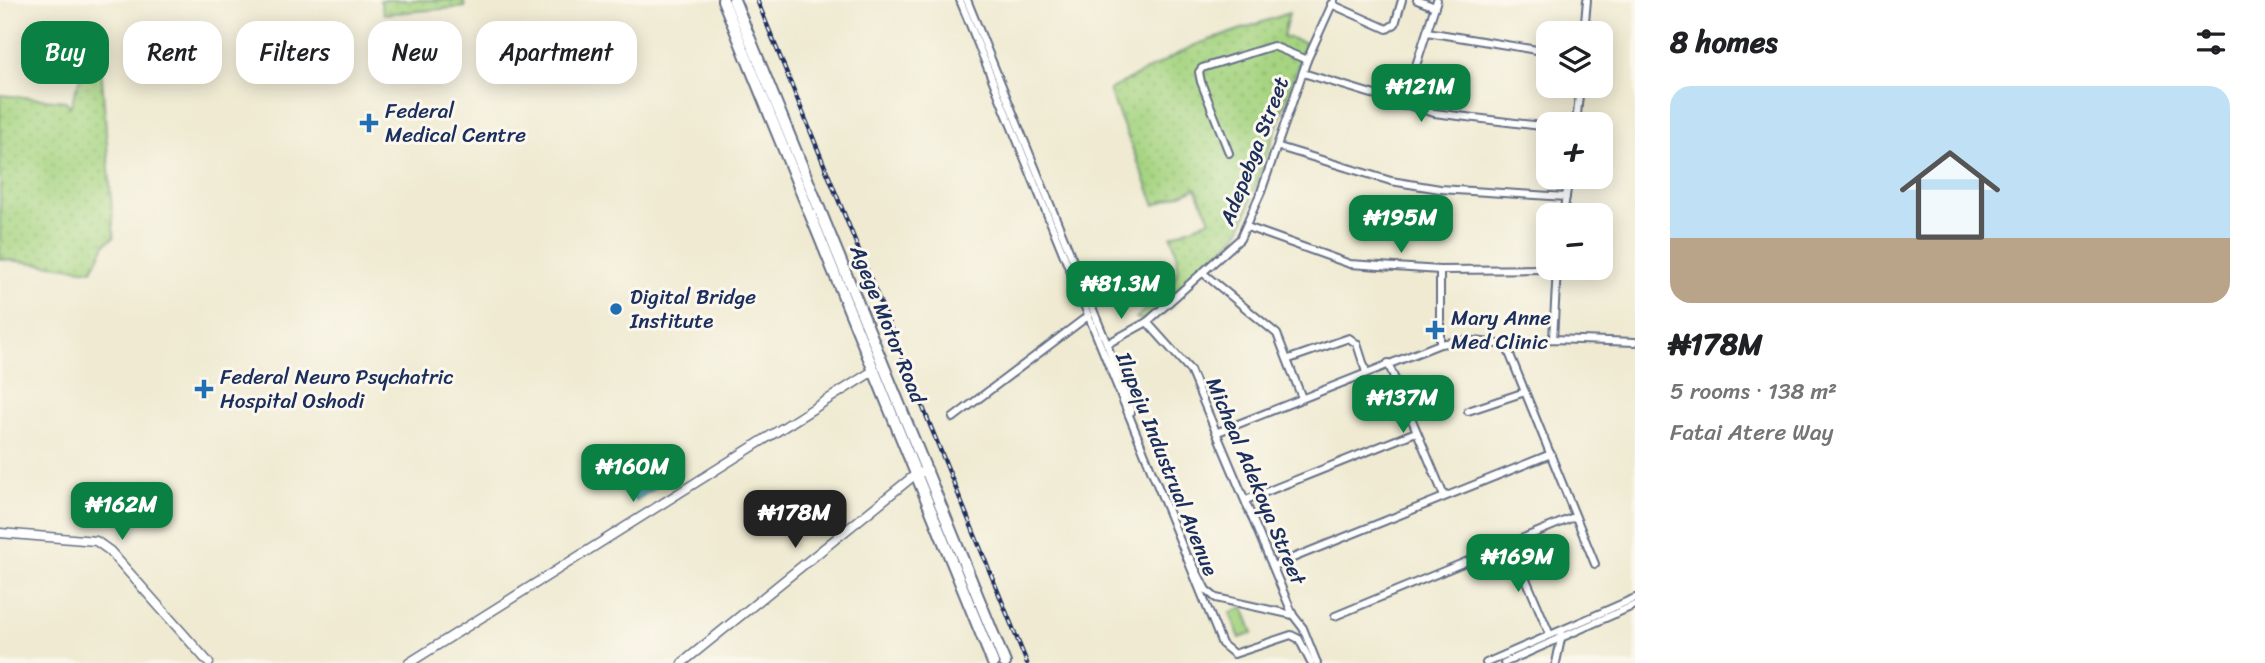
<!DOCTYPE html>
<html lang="en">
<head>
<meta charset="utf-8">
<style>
	body { margin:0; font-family:Sriracha,sans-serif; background:#f2f2f2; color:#202124; height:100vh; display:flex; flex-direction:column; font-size:26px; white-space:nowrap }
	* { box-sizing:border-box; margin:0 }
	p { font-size:23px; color:#757577 }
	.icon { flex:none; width:38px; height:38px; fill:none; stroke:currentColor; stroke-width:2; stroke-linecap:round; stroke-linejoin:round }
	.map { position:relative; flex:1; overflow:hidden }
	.details { display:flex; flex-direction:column; background:#fff; width:630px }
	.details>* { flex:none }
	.hud { position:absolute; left:21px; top:21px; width:665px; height:63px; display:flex; gap:14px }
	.buttons { position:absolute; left:1536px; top:21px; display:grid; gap:14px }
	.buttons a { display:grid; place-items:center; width:77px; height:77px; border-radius:14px; background:#fff; box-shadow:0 4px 18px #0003; font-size:35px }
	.price { position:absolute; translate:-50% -60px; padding:0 16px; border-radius:14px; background:#0b8043; color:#fff; font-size:23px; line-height:46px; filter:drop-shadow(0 2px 4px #0008) }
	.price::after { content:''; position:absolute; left:50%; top:42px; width:21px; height:16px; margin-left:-10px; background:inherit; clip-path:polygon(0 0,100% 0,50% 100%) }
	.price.active { background:#222; color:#fff }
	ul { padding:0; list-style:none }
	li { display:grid; align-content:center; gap:14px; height:371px; padding:0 35px }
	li+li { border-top:2px solid #e0e0e0 }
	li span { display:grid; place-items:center; height:217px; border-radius:21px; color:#555 }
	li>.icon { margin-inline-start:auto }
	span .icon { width:126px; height:126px; fill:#fffc; stroke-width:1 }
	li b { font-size:30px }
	h2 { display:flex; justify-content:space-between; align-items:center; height:84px; padding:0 35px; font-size:30px }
	.tag { padding:0 24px; border-radius:21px; background:#fff; box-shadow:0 4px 18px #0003; font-size:24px; line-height:63px }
	.tag.active { background:#0b8043; color:#fff }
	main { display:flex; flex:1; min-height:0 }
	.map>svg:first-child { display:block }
</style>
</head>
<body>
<main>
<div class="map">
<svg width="1635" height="663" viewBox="0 0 1635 663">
	<defs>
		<pattern id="grass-dots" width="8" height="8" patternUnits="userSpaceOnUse" patternTransform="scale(1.75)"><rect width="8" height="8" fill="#a6d481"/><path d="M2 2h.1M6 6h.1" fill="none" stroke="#8eb672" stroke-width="1.8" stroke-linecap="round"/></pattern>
	</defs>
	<rect width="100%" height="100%" fill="#fbf7ec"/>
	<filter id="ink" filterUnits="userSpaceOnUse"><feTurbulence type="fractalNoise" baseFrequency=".0143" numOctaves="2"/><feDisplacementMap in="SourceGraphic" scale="14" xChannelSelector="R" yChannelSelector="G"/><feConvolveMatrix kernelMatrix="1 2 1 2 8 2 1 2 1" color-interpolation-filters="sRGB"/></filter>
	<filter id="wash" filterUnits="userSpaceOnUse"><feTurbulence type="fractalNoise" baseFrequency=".00686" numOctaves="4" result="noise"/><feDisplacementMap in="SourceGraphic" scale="28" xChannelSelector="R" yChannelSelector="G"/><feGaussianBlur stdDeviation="1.57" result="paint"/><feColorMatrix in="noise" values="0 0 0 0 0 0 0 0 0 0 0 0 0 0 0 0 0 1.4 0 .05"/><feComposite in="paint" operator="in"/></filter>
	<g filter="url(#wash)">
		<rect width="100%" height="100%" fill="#efead1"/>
		<g fill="url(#grass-dots)" stroke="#608270" stroke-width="2">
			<path d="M380 0H463L465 7 384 14Z"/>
			<path d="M1289 13 1283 36 1306 43 1242 226 1235 237 1144 321 1136 318C1166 291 1190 280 1171 236L1210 220 1196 188 1155 205 1109 90 1195 45Z"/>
			<path d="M98 25 114 237 106 243 92 270 0 259V95L66 101 70 107Z"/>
		</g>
		<path fill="#a6d481" stroke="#608270" stroke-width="2" d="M1243 607 1253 633 1240 638 1230 613Z"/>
		<path fill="#53bfcc" stroke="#377795" stroke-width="2" d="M649 478 655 488 635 501 628 491Z"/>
	</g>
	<g filter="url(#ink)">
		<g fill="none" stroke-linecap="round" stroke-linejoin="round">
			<g stroke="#657086" stroke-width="10">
				<g id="minor">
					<path d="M960 0 1222 644 1234 654 1291 635 1299 639 1311 663"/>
					<path d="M967 0 1107 344 1131 412"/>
					<path d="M1417 0 1435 7"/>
					<path d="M1331 4 1387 29 1395 24 1402 0"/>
					<path d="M1427 32 1549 52"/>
					<path d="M1584 33 1587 0"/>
					<path d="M1303 73 1434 113 1549 127"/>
					<path d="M1403 106 1437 0"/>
					<path d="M1576 124 1580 86"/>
					<path d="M1279 147 1391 181 1440 189 1566 197"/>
					<path d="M1229 153 1201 82 1199 72 1202 68 1273 46 1307 60"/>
					<path d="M1563 215 1569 177"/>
					<path d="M1247 227 1350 264 1440 270 1557 269"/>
					<path d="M1440 270V344"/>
					<path d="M1203 273 1277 334 1302 398"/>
					<path d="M1147 322 1190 370 1293 615 1303 628 1317 663"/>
					<path d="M1553 339 1557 268"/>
					<path d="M1107 344 1147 322 1240 239 1261 192 1307 60 1334 0"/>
					<path d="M1506 345 1595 564"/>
					<path d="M1289 359 1349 338 1357 344 1366 372"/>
					<path d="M1388 363 1444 496"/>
					<path d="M1468 411 1525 392"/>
					<path d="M953 418 1088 316"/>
					<path d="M1218 432 1440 344 1467 340 1506 345 1553 339 1635 342"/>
					<path d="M1246 500 1416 432"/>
					<path d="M1511 544 1550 635"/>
					<path d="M1190 558 1206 590 1216 598 1293 615"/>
					<path d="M1273 566 1551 454"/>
					<path d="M1335 616 1574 517"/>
					<path d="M1486 663 1635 598"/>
					<path d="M1504 663 1635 605"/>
					<path d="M1556 663 1562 634"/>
				</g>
			</g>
			<g stroke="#657086" stroke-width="11">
				<g id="tertiary">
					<path d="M0 533 96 541 110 551 209 663"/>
					<path d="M409 663 873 371"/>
					<path d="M682 663 916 474 928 470"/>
				</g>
			</g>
			<g stroke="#657086" stroke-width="14">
				<g id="trunk">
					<path d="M723 0 993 663"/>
					<path d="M734 0 1005 663"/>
				</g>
			</g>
			<use href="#minor" stroke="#fff" stroke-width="6"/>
			<use href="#tertiary" stroke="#fff" stroke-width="8"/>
			<use href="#trunk" stroke="#fff" stroke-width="10"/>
			<g stroke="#1b2f5e" stroke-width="4.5">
				<path id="rail" d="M757 0 1027 663"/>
			</g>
			<use href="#rail" stroke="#fbf7ec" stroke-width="2" stroke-dasharray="5" stroke-linecap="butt"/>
		</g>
	</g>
	<g fill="#1f6fb2" stroke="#fbf7ec" stroke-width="2.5">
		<path d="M365.5 112.5h7v7h7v7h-7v7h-7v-7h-7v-7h7z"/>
		<circle cx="616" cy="309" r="7"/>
		<path d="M1431.5 319.5h7v7h7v7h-7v7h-7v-7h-7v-7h7z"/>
		<path d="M200.5 378.5h7v7h7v7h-7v7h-7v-7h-7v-7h7z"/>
	</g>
	<g text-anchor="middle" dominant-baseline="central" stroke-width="6" stroke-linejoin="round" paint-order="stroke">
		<g font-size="21" fill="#1b2f5e" stroke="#fbf7ec" text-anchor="start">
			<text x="385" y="111">Federal<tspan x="385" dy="24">Medical Centre</tspan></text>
			<text x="630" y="297">Digital Bridge<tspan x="630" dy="24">Institute</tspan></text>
			<text x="1451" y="318">Mary Anne<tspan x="1451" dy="24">Med Clinic</tspan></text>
			<text x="220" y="377">Federal Neuro Psychatric<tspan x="220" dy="24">Hospital Oshodi</tspan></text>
		</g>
		<g font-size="21" fill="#1b2f5e" stroke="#fbf7ec">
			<text transform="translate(1254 151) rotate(-69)">Adepebga Street</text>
			<text transform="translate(888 324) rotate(68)">Agege Motor Road</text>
			<text transform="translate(1167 464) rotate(68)">Ilupeju Industrual Avenue</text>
			<text transform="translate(1256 481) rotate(67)">Micheal Adekoya Street</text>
		</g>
	</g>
</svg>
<div class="buttons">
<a><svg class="icon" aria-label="layers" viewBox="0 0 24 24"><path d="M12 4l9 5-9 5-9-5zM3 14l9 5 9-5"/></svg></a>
<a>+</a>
<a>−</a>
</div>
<b class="price" style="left:1421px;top:124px">₦121M</b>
<b class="price" style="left:1401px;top:255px">₦195M</b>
<b class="price" style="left:1121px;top:321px">₦81.3M</b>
<b class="price" style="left:1403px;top:435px">₦137M</b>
<b class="price" style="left:633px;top:504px">₦160M</b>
<b class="price" style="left:122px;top:542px">₦162M</b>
<b class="price active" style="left:795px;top:550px">₦178M</b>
<b class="price" style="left:1518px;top:594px">₦169M</b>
<div class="hud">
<a class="tag active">Buy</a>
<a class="tag">Rent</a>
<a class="tag">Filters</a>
<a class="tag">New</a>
<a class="tag">Apartment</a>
</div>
</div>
<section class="details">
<h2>8 homes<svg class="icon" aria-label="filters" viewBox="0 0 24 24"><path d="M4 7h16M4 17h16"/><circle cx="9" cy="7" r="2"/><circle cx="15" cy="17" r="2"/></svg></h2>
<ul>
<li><span style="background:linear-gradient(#bfe0f5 70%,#b9a48a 0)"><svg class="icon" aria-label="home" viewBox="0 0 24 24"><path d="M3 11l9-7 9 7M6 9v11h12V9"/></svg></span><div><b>₦178M</b><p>5 rooms · 138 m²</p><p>Fatai Atere Way</p></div></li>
</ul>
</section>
</main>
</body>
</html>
